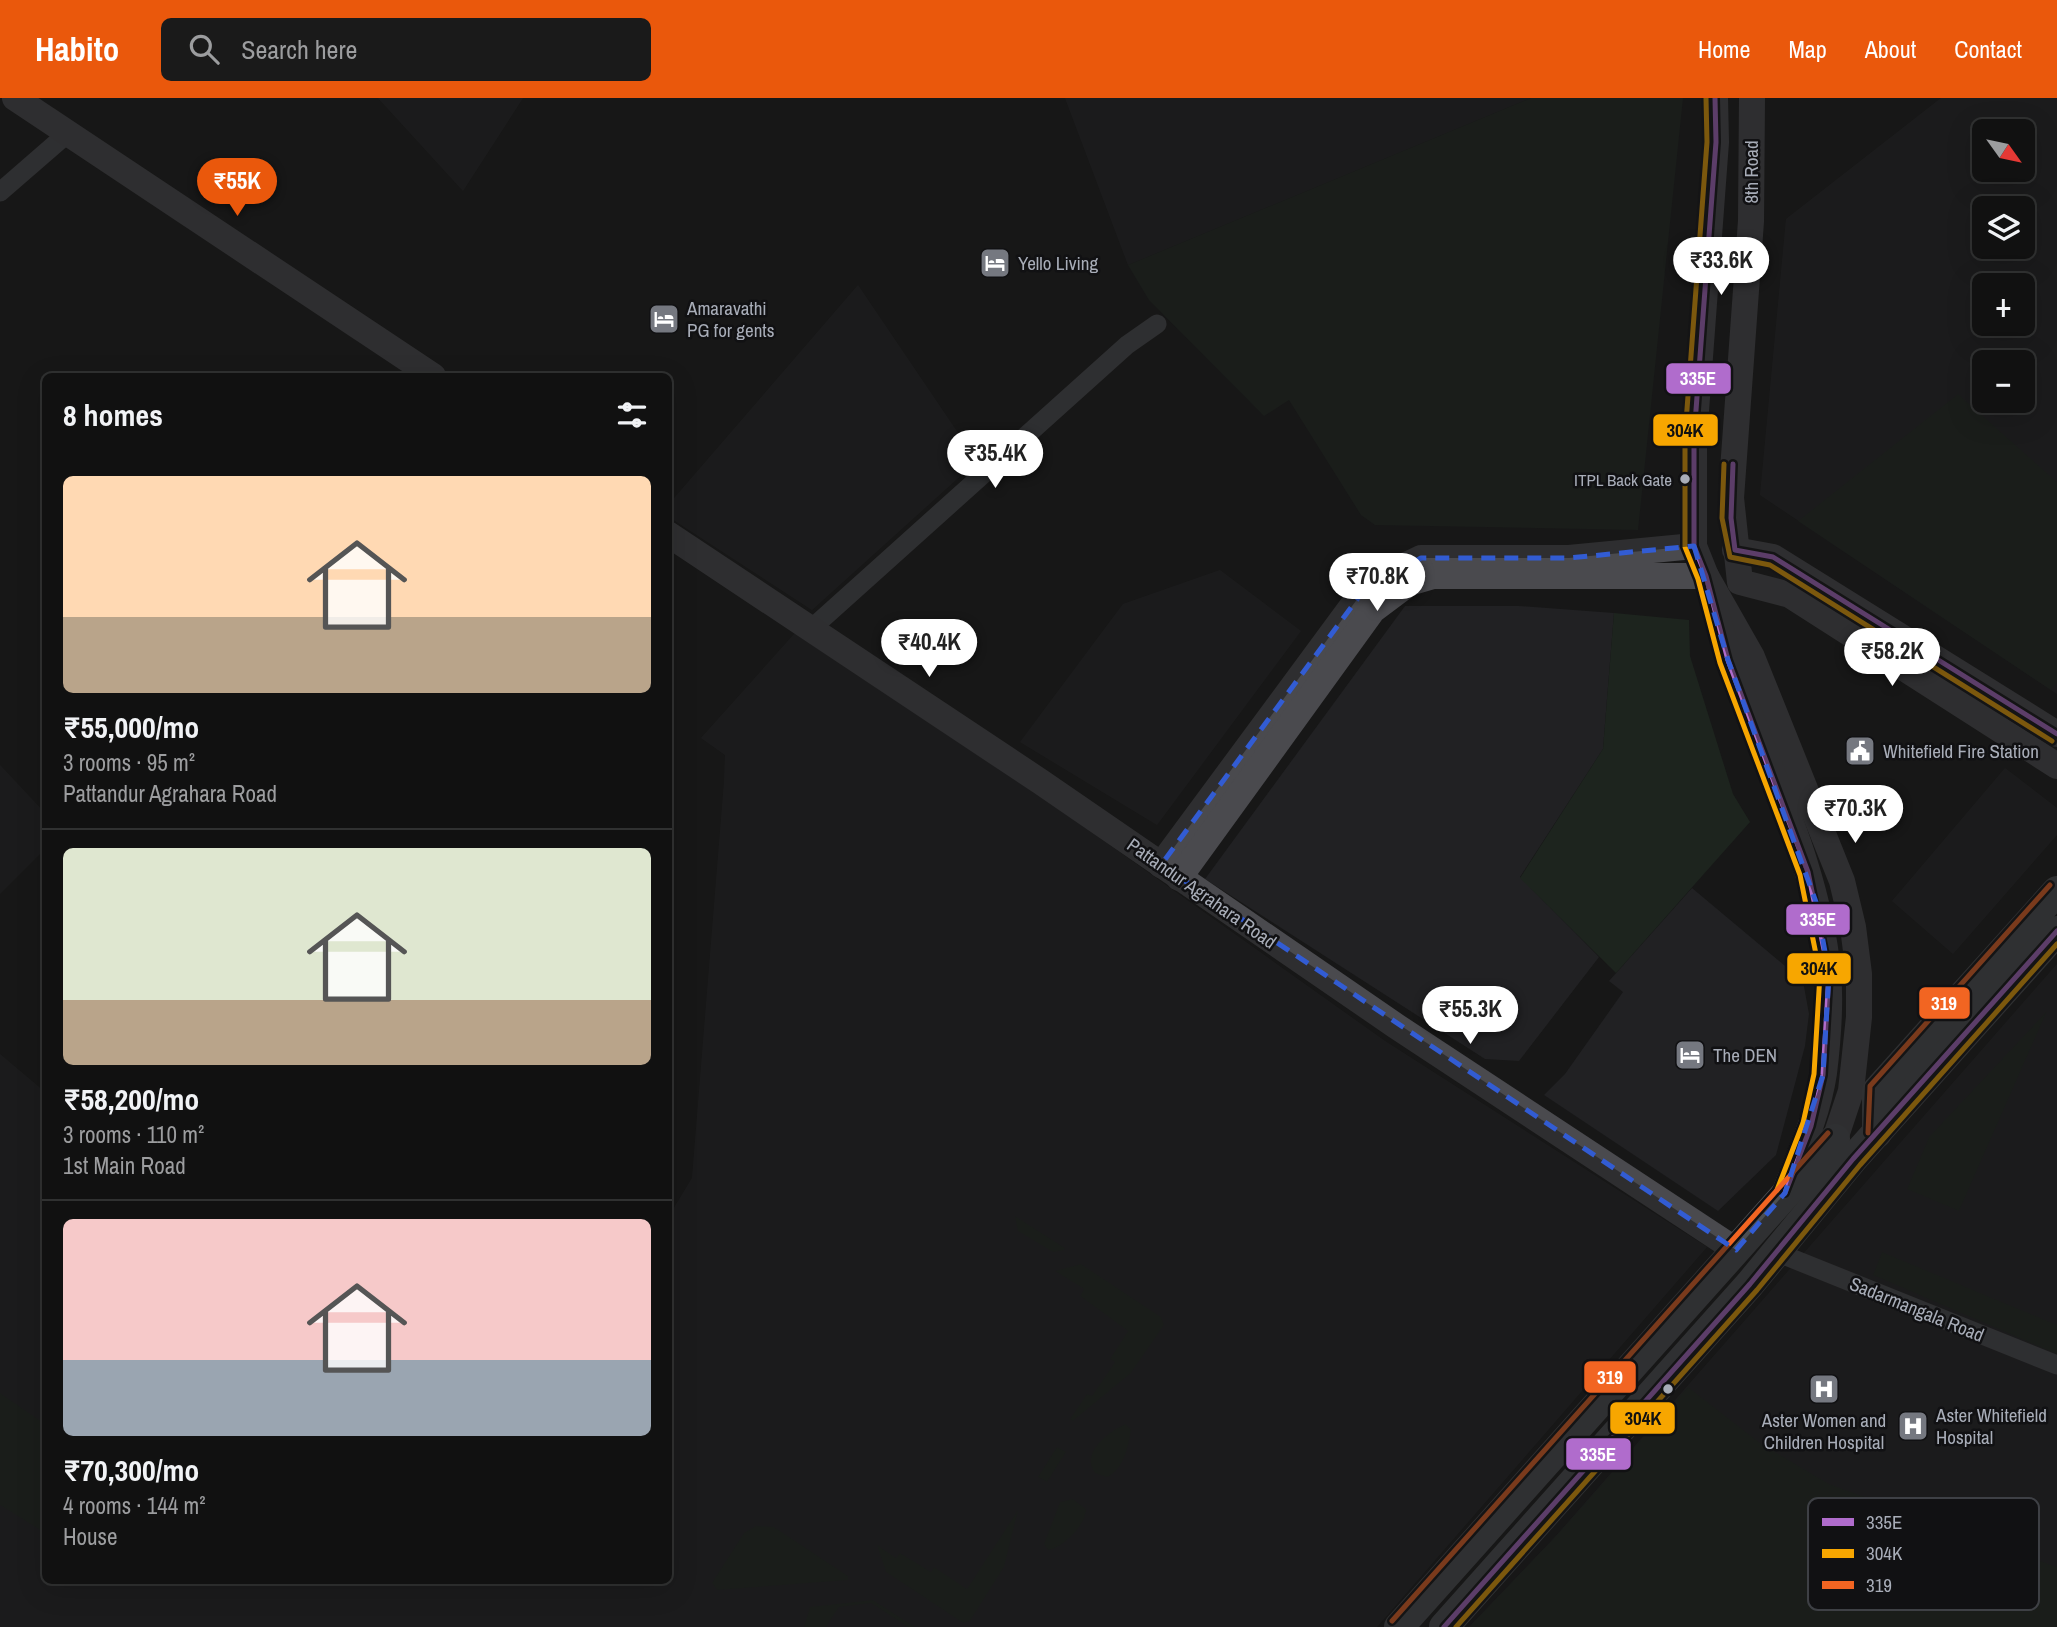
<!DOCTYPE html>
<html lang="en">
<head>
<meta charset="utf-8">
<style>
	body { margin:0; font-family:"Archivo Narrow",sans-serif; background:#1a1a1a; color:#f1f3f6; height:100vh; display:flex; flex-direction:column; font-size:26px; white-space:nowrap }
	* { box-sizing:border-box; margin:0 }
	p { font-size:23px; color:#9c9d9f }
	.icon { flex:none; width:38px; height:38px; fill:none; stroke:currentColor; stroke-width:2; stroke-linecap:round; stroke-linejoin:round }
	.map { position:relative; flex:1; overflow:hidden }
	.drawer { position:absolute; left:42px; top:275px; width:630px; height:1211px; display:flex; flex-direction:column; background:#111; border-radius:10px; box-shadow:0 7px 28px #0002,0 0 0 2px #303131 }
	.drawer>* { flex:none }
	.needle { width:46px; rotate:123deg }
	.tools { position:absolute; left:1972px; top:21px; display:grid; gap:14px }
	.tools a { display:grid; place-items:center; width:63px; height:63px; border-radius:10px; background:#111; box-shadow:0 7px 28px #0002,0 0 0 2px #303131; font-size:35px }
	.price { position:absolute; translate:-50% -60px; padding:0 16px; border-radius:24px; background:#fff; color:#222; font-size:23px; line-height:46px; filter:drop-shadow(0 2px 4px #0008) }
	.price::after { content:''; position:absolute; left:50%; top:42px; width:21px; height:16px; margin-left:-10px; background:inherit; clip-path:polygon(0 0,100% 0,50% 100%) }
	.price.current { background:#ea580c; color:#fff }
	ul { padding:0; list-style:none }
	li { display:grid; align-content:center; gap:14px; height:371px; padding:0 21px }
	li+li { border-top:2px solid #303131 }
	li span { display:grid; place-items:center; height:217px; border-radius:10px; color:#555 }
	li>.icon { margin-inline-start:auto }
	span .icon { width:126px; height:126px; fill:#fffc; stroke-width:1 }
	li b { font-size:30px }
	h2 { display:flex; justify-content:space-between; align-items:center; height:84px; padding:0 21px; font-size:30px }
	header { display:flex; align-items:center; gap:42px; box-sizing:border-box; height:98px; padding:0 35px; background:#ea580c; color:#fff }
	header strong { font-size:33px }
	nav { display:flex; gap:38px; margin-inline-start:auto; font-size:24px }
	.search { width:490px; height:63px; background:#1a1a1a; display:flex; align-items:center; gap:18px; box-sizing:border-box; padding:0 24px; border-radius:10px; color:#9c9d9f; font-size:26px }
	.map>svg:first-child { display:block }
</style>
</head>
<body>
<header>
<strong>Habito</strong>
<div class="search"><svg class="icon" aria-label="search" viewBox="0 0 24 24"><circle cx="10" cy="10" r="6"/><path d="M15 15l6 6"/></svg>Search here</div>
<nav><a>Home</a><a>Map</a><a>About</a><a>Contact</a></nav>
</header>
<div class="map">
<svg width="2057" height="1529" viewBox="0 0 2057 1529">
	<rect width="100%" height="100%" fill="#171717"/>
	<g fill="#212123" fill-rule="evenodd">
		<path d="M378 0H523L463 93Z"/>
		<path d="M1065 0H1531L1128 167Z"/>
		<path d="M1941 0H2057V596L1760 397 1786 121ZM1984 33H2023V72H1984ZM1984 110H2023V149H1984ZM1984 187H2023V226H1984ZM1984 264H2023V303H1984Z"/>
		<path d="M858 187 977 363 812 512 669 419V406Z"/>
		<path d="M1220 472 1301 533 1157 727 1020 644 1123 506Z"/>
		<path d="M1405 508H1519L1614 515 1603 651 1520 779 1599 859 1519 963 1485 961 1205 781Z"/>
		<path d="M795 535 1004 672 1385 943 1707 1149 1377 1529H0V956L45 994 46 1482H668L669 1118 692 1080 724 684 725 657 701 640Z"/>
		<path d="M0 667 45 715 46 750 0 796Z"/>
		<path d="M2005 670 2057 710V737L1953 856 1892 803Z"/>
		<path d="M1692 790 1803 883 1809 916 1805 948 1776 1057 1718 1113 1544 997 1565 976 1623 894 1609 883Z"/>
		<path d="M2057 866V1529H1469L1556 1438Z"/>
	</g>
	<g fill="#1d241e">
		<path d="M1531 0H1683L1638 432 1375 427 1361 417 1289 302 1264 318 1149 202 1128 167Z"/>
		<path d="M1958 296 2057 384V585L2051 592 1798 423Z"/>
		<path d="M1614 515 1689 522 1690 558 1733 696 1750 724 1616 875 1520 780 1603 651Z"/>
		<path d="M2047 913 1959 1113 1907 1091 1929 1039Z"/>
		<path d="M1015 1118 1065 1150 1064 1152 1053 1154 1018 1133Z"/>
		<path d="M1882 1154 2057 1227V1256L1873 1177Z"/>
		<path d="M1081 1166 1161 1219 1164 1227 1131 1275 1073 1323 1070 1321 1087 1296 1092 1298 1115 1264 1110 1261 1128 1233 1080 1198 1084 1191 1055 1173Z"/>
		<path d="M1688 1289 1760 1345 1829 1386 2057 1469V1529H1469L1556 1438Z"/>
		<path d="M0 1295 45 1326V1435L0 1407Z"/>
		<path d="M1125 1326 1131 1331C1129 1347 1123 1373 1107 1379L1095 1375C1080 1355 1108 1334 1125 1326Z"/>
		<path d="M1057 1349 1066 1354 1047 1384 1038 1379Z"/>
		<path d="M1073 1401 1086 1411C1086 1427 1063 1450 1048 1452L1044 1446 1060 1404Z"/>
		<path d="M1018 1412 1004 1469 970 1523 963 1525 886 1474 877 1447 896 1460 900 1455 931 1474 934 1469 967 1491Z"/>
		<path d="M756 1428 774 1429 848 1478V1482L717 1492 712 1485 744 1435Z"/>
		<path d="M873 1502 915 1529H908L871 1505 839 1509 826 1529H804L810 1509Z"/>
	</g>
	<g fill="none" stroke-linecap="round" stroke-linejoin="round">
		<g stroke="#4b4c50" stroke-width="19">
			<path d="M0 94 68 35"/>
			<path d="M811 531 1127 247 1157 226"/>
			<path d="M1776 1154 2057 1267"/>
		</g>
		<g stroke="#4a4a4e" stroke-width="26">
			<path d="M15 0 433 278"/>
			<path d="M1715 0 1716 44 1694 339V448L1706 478 1752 559 1842 783 1853 829 1859 876V919L1851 993 1835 1041"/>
			<path d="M1752 0 1751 123 1731 400 1740 484 1790 497 2057 668"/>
			<path d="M668 436 1041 684 1396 928 1736 1152"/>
			<path d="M1735 452 1773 459 2057 636"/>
			<path d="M1716 514C1747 635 1816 748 1828 874 1831 906 1828 942 1824 975 1818 1015 1801 1053 1786 1091"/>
			<path d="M1161 767 1361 496 1400 470 1421 460H1569L1694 448"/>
			<path d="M1179 780 1373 512 1409 485 1433 478H1706"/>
		</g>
		<g stroke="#4d4f52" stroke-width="30">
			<path d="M1877 1035V993L2057 793"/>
			<path d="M1399 1529 1835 1041"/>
			<path d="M1444 1529 1750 1186 1853 1061 2057 833"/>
		</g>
		<g stroke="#111113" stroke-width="10">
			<g id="bus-1">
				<path d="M1715 0 1716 44 1694 339V448L1706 478 1728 562 1808 774 1829 876 1823 977 1811 1028 1785 1095"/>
				<path d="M1733 366 1731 420 1735 452 1773 459 2057 636"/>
				<path d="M1444 1529 1750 1186 1853 1061 2057 833"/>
			</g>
		</g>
		<g stroke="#111113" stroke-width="10">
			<g id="bus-2">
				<path d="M1706 0 1707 44 1685 338V449L1698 481 1720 565 1800 777 1820 876 1814 976 1803 1025 1777 1092"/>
				<path d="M1724 366 1722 420 1730 459 1770 467 2052 643"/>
				<path d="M1456 1529 1757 1192 1860 1067 2057 846"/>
			</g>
		</g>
		<g stroke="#111113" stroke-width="10">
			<g id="bus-3">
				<path d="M1868 1035 1870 988 2050 787"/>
				<path d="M1392 1523 1828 1035"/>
			</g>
		</g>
		<use href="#bus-1" stroke="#b06ccc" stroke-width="5"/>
		<use href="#bus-2" stroke="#f7a600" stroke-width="5"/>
		<use href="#bus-3" stroke="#f26522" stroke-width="5"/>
	</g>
	<path d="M0 0H2057V1529H0ZM1694 448 1728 562 1816 804 1829 876 1823 977 1785 1095 1736 1152 1161 767 1361 496 1421 460H1569Z" fill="#171717" fill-opacity=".55" fill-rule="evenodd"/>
	<path fill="none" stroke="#325cd3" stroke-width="5" stroke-dasharray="14 9" stroke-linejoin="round" d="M1694 448 1728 562 1816 804 1829 876 1823 977 1785 1095 1736 1152 1161 767 1361 496 1421 460H1569Z"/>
	<defs>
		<g id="hotel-square" transform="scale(1.575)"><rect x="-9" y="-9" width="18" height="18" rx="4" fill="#757880" stroke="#111113"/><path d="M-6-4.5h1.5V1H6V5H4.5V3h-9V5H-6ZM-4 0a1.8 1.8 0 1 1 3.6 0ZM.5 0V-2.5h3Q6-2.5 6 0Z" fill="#fff"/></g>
		<g id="civic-square" transform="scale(1.575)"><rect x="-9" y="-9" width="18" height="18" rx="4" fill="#757880" stroke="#111113"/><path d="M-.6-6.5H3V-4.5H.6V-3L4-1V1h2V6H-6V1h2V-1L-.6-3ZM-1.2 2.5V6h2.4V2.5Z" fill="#fff"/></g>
		<g id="hospital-square" transform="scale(1.575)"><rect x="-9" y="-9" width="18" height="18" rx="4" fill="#757880" stroke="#111113"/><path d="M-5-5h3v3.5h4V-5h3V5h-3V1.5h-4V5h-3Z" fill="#fff"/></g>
	</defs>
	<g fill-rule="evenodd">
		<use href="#hotel-square" x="995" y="165"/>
		<use href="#hotel-square" x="664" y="221"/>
		<use href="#civic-square" x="1860" y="653"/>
		<use href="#hotel-square" x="1690" y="957"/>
		<use href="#hospital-square" x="1824" y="1291"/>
		<use href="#hospital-square" x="1913" y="1328"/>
	</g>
	<g fill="#a8adb8" stroke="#111113" stroke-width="2.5">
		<circle cx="1685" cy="381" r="6"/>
		<circle cx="1668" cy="1291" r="6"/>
	</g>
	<g text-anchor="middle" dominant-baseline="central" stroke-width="5" stroke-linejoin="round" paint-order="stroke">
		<g font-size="17" fill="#a8adb8" stroke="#111113" text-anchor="end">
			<text x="1672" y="381">ITPL Back Gate</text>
		</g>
		<g font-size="19" fill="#a8adb8" stroke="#111113">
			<text transform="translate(1751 74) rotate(-90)">8th Road</text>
			<text transform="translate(1202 795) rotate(35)">Pattandur Agrahara Road</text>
			<text transform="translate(1917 1211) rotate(22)">Sadarmangala Road</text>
		</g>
		<g font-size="19" fill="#a8adb8" stroke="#111113" text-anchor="start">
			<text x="1018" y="165">Yello Living</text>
			<text x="687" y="210">Amaravathi<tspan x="687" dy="22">PG for gents</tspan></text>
			<text x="1883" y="653">Whitefield Fire Station</text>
			<text x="1713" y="957">The DEN</text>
			<text x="1936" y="1317">Aster Whitefield<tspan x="1936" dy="22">Hospital</tspan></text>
			<text x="1824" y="1322" text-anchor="middle">Aster Women and<tspan x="1824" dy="22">Children Hospital</tspan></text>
		</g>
	</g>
	<rect x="1808" y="1400" width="231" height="112" rx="10" fill="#111113" stroke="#3e4045" stroke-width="2"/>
	<rect x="1822" y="1420" width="32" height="8" fill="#b06ccc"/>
	<rect x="1822" y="1451" width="32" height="9" fill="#f7a600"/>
	<rect x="1822" y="1483" width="32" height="8" fill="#f26522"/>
	<g font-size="19" fill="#a8adb8">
		<text x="1866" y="1431">335E</text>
		<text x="1866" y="1462">304K</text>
		<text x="1866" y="1494">319</text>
	</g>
	<g stroke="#111113" stroke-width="2.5">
		<rect x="1665" y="264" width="67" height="33" rx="7" fill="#b06ccc"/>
		<rect x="1652" y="315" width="67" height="34" rx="7" fill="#f7a600"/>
		<rect x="1785" y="805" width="66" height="33" rx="7" fill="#b06ccc"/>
		<rect x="1786" y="854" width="66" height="33" rx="7" fill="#f7a600"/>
		<rect x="1918" y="888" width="53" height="34" rx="7" fill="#f26522"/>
		<rect x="1583" y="1262" width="54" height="34" rx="7" fill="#f26522"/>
		<rect x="1609" y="1303" width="67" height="34" rx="7" fill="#f7a600"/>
		<rect x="1565" y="1339" width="67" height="34" rx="7" fill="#b06ccc"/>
	</g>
	<g font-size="19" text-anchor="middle" font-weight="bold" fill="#fff">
		<text x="1698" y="287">335E</text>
		<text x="1818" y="828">335E</text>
		<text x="1944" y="912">319</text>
		<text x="1610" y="1286">319</text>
		<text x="1598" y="1363">335E</text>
	</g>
	<g font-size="19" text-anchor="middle" font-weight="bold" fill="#111">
		<text x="1685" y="339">304K</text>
		<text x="1819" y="877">304K</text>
		<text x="1643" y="1327">304K</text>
	</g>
</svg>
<div class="tools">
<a><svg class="needle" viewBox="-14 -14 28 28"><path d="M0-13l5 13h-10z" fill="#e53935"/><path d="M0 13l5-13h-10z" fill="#9c9d9f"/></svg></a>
<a><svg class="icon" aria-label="layers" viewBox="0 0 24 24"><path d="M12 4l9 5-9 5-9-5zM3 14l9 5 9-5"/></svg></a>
<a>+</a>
<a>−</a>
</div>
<b class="price current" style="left:237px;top:120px">₹55K</b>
<b class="price" style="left:1721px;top:199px">₹33.6K</b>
<b class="price" style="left:995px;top:392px">₹35.4K</b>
<b class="price" style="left:1377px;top:515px">₹70.8K</b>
<b class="price" style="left:929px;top:581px">₹40.4K</b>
<b class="price" style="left:1892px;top:590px">₹58.2K</b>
<b class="price" style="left:1855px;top:747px">₹70.3K</b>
<b class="price" style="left:1470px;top:948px">₹55.3K</b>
<section class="drawer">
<h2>8 homes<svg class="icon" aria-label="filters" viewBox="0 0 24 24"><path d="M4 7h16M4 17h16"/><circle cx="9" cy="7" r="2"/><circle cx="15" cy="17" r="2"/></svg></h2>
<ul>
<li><span style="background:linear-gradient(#ffd9b3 65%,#b9a48a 0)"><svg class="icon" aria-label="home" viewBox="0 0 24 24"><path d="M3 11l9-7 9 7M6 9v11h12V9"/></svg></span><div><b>₹55,000/mo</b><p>3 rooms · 95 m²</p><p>Pattandur Agrahara Road</p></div></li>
<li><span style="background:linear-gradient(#dfe7d0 70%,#b9a48a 0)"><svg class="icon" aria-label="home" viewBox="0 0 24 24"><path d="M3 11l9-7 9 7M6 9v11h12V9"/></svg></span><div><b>₹58,200/mo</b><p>3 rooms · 110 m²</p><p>1st Main Road</p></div></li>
<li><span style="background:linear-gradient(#f6c9c9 65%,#9aa5b1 0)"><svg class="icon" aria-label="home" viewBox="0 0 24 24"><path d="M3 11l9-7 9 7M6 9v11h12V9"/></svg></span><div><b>₹70,300/mo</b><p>4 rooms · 144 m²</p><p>House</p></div></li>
</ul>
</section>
</div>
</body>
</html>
